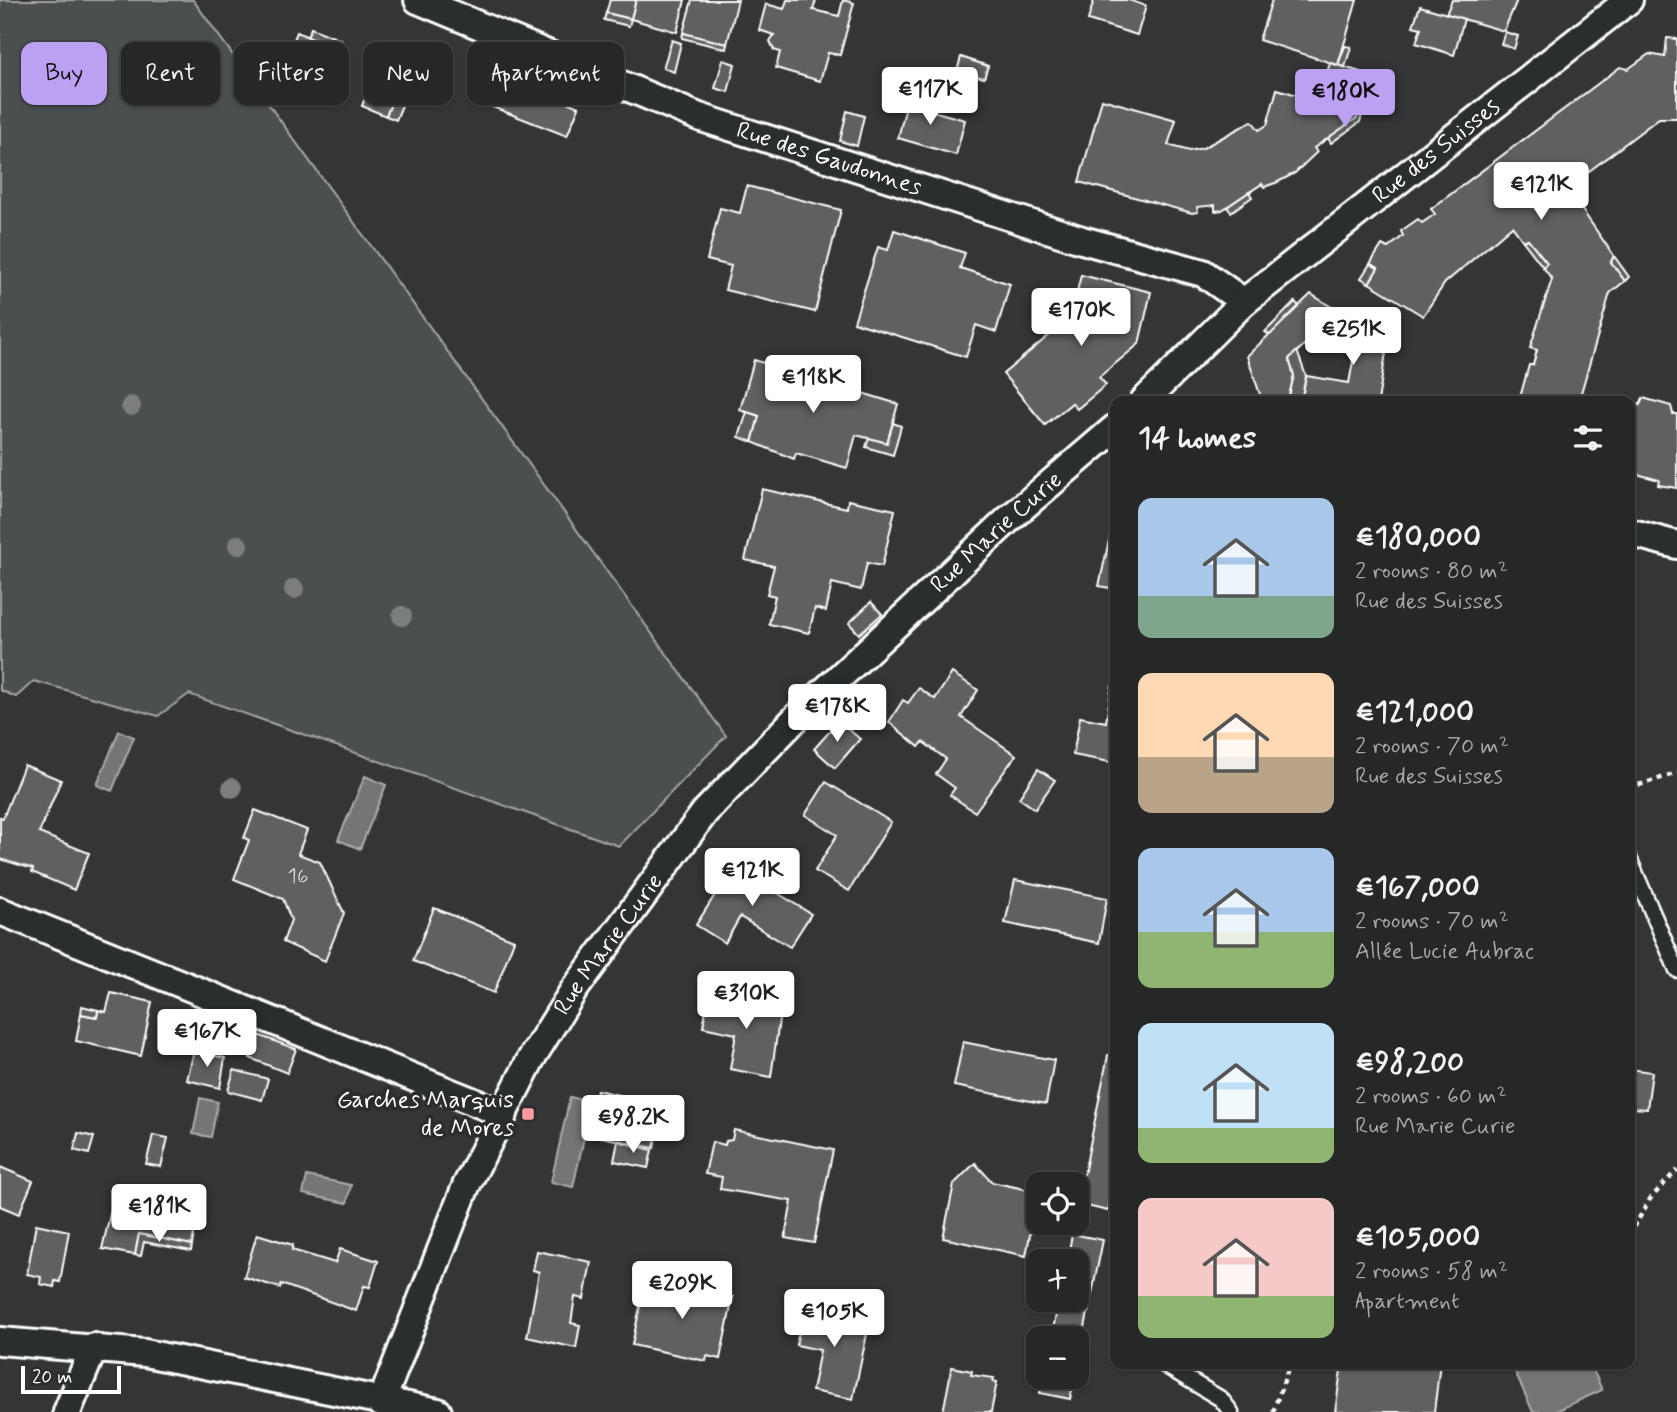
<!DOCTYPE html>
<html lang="en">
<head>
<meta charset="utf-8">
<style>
	body { margin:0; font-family:Mynerve,sans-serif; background:#2e3030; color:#f1f3f6; height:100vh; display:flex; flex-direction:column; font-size:26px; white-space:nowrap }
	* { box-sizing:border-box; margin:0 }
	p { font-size:23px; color:#a4a6a8 }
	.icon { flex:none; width:38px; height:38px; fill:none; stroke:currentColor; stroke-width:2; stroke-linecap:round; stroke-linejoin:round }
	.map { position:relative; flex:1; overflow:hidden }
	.sheet { position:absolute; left:1110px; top:396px; width:525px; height:973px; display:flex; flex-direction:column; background:#262828; border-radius:14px; box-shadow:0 2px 5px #0004,0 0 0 2px #424445 }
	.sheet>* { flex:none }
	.hud { position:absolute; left:21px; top:42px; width:665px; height:63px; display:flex; gap:14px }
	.tools { position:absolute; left:1026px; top:1172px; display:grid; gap:14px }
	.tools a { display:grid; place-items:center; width:63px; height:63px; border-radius:14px; background:#262828; box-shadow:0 2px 5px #0004,0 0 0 2px #424445; font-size:35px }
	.scale { position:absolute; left:21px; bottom:18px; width:100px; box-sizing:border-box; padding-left:7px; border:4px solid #fff; border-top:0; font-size:19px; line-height:24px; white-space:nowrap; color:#fff; -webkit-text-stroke:5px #2a2d2e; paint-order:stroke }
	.price { position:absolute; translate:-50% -60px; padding:0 16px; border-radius:7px; background:#fff; color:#222; font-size:23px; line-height:46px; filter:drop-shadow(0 2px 4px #0008) }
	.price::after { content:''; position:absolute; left:50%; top:42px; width:21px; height:16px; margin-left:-10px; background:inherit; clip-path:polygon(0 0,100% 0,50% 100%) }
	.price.current { background:#bca0f2; color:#111 }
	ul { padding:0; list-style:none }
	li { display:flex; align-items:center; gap:21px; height:175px; padding:0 28px }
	li span { display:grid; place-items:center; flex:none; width:196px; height:140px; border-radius:14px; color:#555 }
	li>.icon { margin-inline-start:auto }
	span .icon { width:84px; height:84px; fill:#fffc; stroke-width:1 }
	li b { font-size:30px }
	h2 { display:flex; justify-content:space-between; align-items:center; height:84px; padding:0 28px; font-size:30px }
	.chip { padding:0 24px; border-radius:14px; background:#262828; box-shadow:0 2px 5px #0004,0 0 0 2px #424445; font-size:24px; line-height:63px }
	.chip.current { background:#bca0f2; color:#111 }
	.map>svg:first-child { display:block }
</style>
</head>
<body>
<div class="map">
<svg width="1677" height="1412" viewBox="0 0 1677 1412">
	<rect width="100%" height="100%" fill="#333536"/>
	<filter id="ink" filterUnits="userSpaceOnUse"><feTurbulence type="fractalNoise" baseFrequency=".0143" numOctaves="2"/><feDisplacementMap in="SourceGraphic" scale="14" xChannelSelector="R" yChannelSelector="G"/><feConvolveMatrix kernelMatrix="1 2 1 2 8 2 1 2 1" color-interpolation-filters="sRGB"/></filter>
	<g filter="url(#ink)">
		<path fill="#4c4f50" stroke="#a6a7a8" stroke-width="2" d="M0 0H193L726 736 619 846 189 694 158 716 34 681 16 697 0 690Z"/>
		<g fill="#737576" stroke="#abacad" stroke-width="2">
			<path d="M119 731 134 737 112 791 97 785Z"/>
			<path d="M365 776 386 785 360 849 338 840Z"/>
			<path d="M570 1097 592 1102 573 1187 551 1182Z"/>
			<path d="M200 1098 218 1102 211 1137 193 1134Z"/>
			<path d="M307 1176 351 1185 347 1203 303 1194Z"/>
			<path d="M1511 1363H1590L1602 1390 1554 1412H1533Z"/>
		</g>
		<g fill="#5f6162" stroke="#fff" stroke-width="2">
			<path d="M610 0H636L631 19 606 13Z"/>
			<path d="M636 0H685L677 32 631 19Z"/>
			<path d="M692 0H738L727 44 683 33Z"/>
			<path d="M787 0H816L813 10 839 16 843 0 854 3 840 55 828 53 820 81 776 68 780 52 774 50 770 41 774 35 759 30 766 4 784 9Z"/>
			<path d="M1094 0H1129L1146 6 1137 35 1088 20Z"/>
			<path d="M1272 0H1357L1338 65 1259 40Z"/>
			<path d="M1452 0H1517L1504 31 1446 14Z"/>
			<path d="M1420 6 1464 19 1454 55 1416 43 1421 28 1413 26Z"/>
			<path d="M606 13 631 19 629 26 604 20Z"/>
			<path d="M311 28 341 40 337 50 307 37Z"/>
			<path d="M297 32 337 50 329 68 324 66 315 88 290 78 298 56 289 52Z"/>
			<path d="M1505 32 1518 36 1514 49 1501 44Z"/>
			<path d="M683 33 727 44 726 49 682 38Z"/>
			<path d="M1667 38 1677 39V118H1659L1567 188 1614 256 1611 262 1625 281 1610 293 1581 393 1608 401 1610 397 1624 401H1519L1529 365H1533L1537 350 1530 348 1552 279 1543 267 1547 263 1528 239 1523 241 1512 226 1445 283 1423 316 1369 283 1378 268 1370 264 1382 245 1388 248 1403 236 1401 231 1418 219 1422 223 1435 214 1431 209 1620 67 1628 69 1649 54 1665 57Z"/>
			<path d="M672 40 681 43 674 72 663 68Z"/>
			<path d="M1345 46 1351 47 1345 67 1338 65Z"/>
			<path d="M289 52 298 56 290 78 280 74Z"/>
			<path d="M376 54 405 66 401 75 372 63Z"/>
			<path d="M961 57 988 66 984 78 957 71Z"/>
			<path d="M723 60 735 64 728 92 715 88Z"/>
			<path d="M372 63 413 80 405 98 395 94 386 116 362 106 370 84 364 82Z"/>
			<path d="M1330 63 1374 76 1362 115 1318 101Z"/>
			<path d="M324 66 333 70 324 92 315 88Z"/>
			<path d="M478 66 579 107 567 136 467 97Z"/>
			<path d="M1277 89 1358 113 1357 118 1314 148 1317 152 1295 173 1278 182 1264 187 1262 184 1222 210 1215 211V205L1197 207 1198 212 1192 213 1079 182 1102 99 1176 120 1168 145 1189 151 1203 148 1252 121 1259 130 1267 125Z"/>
			<path d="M910 90 922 93 918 107 965 120 956 155 898 138Z"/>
			<path d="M395 94 405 98 396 120 386 116Z"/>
			<path d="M847 111 864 116 857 146 840 141Z"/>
			<path d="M1358 113 1362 115 1360 122 1331 143 1328 138 1357 118Z"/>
			<path d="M747 186 841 210 815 312 725 290 731 266 707 260 720 208 740 213Z"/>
			<path d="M1249 192 1252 197 1231 212 1227 207Z"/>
			<path d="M894 230 965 253 960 268 1010 284 996 332 976 325 966 357 854 322 878 247 888 250Z"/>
			<path d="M1528 239 1547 263 1543 267 1523 241Z"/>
			<path d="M1614 256 1629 277 1625 281 1611 262Z"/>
			<path d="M1370 264 1378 268 1369 283 1361 278Z"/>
			<path d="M1081 275 1151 292 1139 344 1099 377 1106 385 1077 409 1072 403 1045 425 1003 374 1071 317Z"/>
			<path d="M1311 294 1333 308 1317 333 1289 359 1294 375 1288 401 1261 397 1247 356Z"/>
			<path d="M1295 302 1299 306 1270 335 1265 332Z"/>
			<path d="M1333 308 1345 315 1329 341 1317 333Z"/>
			<path d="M1345 315 1388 341 1378 401H1301L1306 376 1349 383 1354 356 1329 341Z"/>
			<path d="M1297 351 1306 376 1301 401H1288L1294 375 1289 359Z"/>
			<path d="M754 360 898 404 887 443 856 435 847 468 796 453 794 459 752 442 759 416 740 410Z"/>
			<path d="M814 365 826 369 831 383 802 375 803 369Z"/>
			<path d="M1643 398 1671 406 1673 414H1677V488L1658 485 1659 480 1629 472V402L1640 405Z"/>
			<path d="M747 412 759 416 752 442 739 437Z"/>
			<path d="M893 423 901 426 893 455 866 447 869 438 887 443Z"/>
			<path d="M762 489 847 508 848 500 895 510 882 566 867 563 861 590 832 583 826 611 815 608 809 633 769 624 775 596 767 594 774 566 745 560Z"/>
			<path d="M1115 513V589L1099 586Z"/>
			<path d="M871 602 882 614 859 634 849 623Z"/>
			<path d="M952 673 978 690 961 717 1016 755 975 812 950 795 955 788 936 774 946 759 923 742 919 747 889 722 903 700 908 703 919 688 935 699Z"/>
			<path d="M1112 685 1115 763 1073 755 1080 717 1106 722Z"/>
			<path d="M839 721 860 739 835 768 814 749Z"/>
			<path d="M24 765 61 780 39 833 89 853 74 890 32 872 33 869 0 859V817L3 818Z"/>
			<path d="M1038 769 1055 780 1035 809 1019 798Z"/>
			<path d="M826 782 891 822 849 891 815 871 837 835 805 815Z"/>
			<path d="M255 810 307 830 298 854 320 862 344 913 325 961 283 942 291 920 283 899 234 879 249 840 244 838Z"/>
			<path d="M737 860 763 876 760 882 811 914 790 947 740 917 725 943 696 925Z"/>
			<path d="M1015 880 1107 898 1099 943 1005 923Z"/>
			<path d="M434 908 514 940 494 993 413 961Z"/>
			<path d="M709 992 781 1006 771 1077 730 1069 736 1034 703 1027Z"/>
			<path d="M111 993 152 1002 141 1056 76 1041 81 1014 97 1017 98 1010 106 1012Z"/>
			<path d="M82 1006 98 1010 97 1017 81 1014Z"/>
			<path d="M258 1035 296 1049 287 1073 250 1058Z"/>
			<path d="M963 1042 1054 1060 1046 1104 954 1086Z"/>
			<path d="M194 1051 225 1058 220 1088 187 1080Z"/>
			<path d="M1108 1055 1115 1056V1179L1108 1211 1078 1204Z"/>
			<path d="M1629 1069 1652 1072 1647 1109 1632 1108 1629 1129Z"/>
			<path d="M234 1070 268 1079 262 1100 228 1091Z"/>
			<path d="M597 1090 663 1105 654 1148 587 1134Z"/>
			<path d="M734 1130 833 1150 814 1243 785 1238 792 1201 720 1189 722 1177 705 1174 712 1142 725 1145 726 1141 732 1140Z"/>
			<path d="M78 1133 94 1137 89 1154 74 1150Z"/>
			<path d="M153 1135 168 1138 161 1167 146 1164Z"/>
			<path d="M618 1141 652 1150 648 1168 614 1161Z"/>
			<path d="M975 1163 992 1182 1038 1192 1026 1256 943 1238 954 1184Z"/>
			<path d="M0 1167 33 1181 19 1214 0 1206Z"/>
			<path d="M115 1193 198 1209 192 1245 139 1234 135 1255 102 1249Z"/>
			<path d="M36 1224 69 1231 60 1282 55 1281 54 1287 40 1284 41 1277 27 1274Z"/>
			<path d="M139 1234 192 1245 191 1251 144 1242 141 1256 135 1255Z"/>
			<path d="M257 1234 293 1245 292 1250 335 1263 340 1249 378 1261 370 1287 364 1286 356 1311 281 1284 280 1288 244 1277Z"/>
			<path d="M1072 1234 1103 1240 1076 1371V1339H1051L1059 1300H1076V1262H1067Z"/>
			<path d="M537 1251 591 1262 584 1299 575 1297 571 1323 580 1325 576 1348 527 1337 539 1272 533 1270Z"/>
			<path d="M646 1278 733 1297 720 1359 707 1356 706 1361 632 1345Z"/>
			<path d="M805 1305 870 1320 853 1399 812 1391 820 1350 796 1345Z"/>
			<path d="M1342 1363H1440L1434 1412H1335Z"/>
			<path d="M952 1367 972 1371 971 1375 994 1378 993 1381 997 1382 991 1412H943Z"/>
			<path d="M1043 1377H1075L1070 1399 1040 1393Z"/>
		</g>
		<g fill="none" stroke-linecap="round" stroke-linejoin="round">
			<g stroke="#fff" stroke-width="19">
				<g id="service">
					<path d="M1629 858 1677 970"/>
					<path d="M1161 1363 1221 1399 1231 1412"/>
				</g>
			</g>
			<g stroke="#fff" stroke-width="32">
				<g id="minor">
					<path id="s1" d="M418 0 699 117 1082 240 1203 273 1244 302"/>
					<path id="s2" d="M1144 401 1244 302 1629 0"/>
					<path d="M1629 532 1677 545"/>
					<path d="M0 911 504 1114"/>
					<path d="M0 1341 145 1353 438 1412"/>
					<path id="s3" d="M381 1403 466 1186 531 1059 574 990 705 812 799 715 1010 518 1115 428"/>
					<path d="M67 1412 94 1347"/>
				</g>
			</g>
			<g stroke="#fff" stroke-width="4.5" stroke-dasharray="5 5" stroke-linecap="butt">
				<path d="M1629 788 1677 773"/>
				<path d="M1629 1236 1650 1199 1677 1170"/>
				<path d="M1273 1412 1290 1363"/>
			</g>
			<use href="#service" stroke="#2a2d2e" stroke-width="14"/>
			<use href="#minor" stroke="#2a2d2e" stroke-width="26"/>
		</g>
		<g fill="#7c7e7e">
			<circle cx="131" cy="406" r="10"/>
			<circle cx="238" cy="545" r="10"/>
			<circle cx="294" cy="589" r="10"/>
			<circle cx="402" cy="616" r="10"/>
			<circle cx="232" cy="788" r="10"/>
		</g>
	</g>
	<rect fill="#ff9aa2" stroke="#2a2d2e" stroke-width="2.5" x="521" y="1107" width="14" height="14" rx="3.5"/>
	<g text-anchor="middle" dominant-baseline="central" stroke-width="7" stroke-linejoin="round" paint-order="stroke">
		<g font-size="21" fill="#d7d8d8">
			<text x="298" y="876">16</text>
		</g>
		<g font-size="24" fill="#fff" stroke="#2a2d2e">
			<text stroke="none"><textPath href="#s2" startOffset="385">Rue des Suisses</textPath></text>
			<text stroke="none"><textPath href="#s1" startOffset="441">Rue des Gaudonnes</textPath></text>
			<text stroke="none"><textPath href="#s3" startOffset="1082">Rue Marie Curie</textPath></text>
			<text stroke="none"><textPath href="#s3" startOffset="514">Rue Marie Curie</textPath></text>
		</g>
		<g font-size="24" fill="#fff" stroke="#2a2d2e" text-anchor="end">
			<text x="514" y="1100">Garches Marquis<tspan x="514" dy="28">de Mores</tspan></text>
		</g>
	</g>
</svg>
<div class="tools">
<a><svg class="icon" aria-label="locate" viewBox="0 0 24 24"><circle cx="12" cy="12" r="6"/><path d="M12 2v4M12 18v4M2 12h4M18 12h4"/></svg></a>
<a>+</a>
<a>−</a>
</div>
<div class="scale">20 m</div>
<b class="price" style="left:930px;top:127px">€117K</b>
<b class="price current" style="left:1345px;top:129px">€180K</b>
<b class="price" style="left:1541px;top:222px">€121K</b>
<b class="price" style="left:1081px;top:348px">€170K</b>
<b class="price" style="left:1353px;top:367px">€251K</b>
<b class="price" style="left:813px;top:415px">€118K</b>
<b class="price" style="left:837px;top:744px">€178K</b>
<b class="price" style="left:752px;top:908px">€121K</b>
<b class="price" style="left:746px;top:1031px">€310K</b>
<b class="price" style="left:207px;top:1069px">€167K</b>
<b class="price" style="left:633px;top:1155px">€98.2K</b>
<b class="price" style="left:159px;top:1244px">€181K</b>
<b class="price" style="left:682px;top:1321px">€209K</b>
<b class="price" style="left:834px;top:1349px">€105K</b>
<div class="hud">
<a class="chip current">Buy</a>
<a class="chip">Rent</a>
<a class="chip">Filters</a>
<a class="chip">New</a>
<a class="chip">Apartment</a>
</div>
<section class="sheet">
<h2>14 homes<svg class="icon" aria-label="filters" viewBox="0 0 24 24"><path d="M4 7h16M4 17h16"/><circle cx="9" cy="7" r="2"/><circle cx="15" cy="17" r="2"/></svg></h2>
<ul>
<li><span style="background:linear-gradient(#a9c7e8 70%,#7fa58c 0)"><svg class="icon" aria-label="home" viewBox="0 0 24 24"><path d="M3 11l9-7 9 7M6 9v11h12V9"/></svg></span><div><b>€180,000</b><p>2 rooms · 80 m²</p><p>Rue des Suisses</p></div></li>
<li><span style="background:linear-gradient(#ffd9b3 60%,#b9a48a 0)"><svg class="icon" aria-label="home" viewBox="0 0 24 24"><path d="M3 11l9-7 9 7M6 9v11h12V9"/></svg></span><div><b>€121,000</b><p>2 rooms · 70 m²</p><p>Rue des Suisses</p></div></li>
<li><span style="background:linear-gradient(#a9c7e8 60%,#8fb573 0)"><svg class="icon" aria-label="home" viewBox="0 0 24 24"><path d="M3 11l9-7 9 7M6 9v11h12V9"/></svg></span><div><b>€167,000</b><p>2 rooms · 70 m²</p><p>Allée Lucie Aubrac</p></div></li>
<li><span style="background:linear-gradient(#bfe0f5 75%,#8fb573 0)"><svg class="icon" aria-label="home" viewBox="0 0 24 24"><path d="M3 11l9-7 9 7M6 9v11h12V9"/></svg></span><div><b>€98,200</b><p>2 rooms · 60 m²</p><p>Rue Marie Curie</p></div></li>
<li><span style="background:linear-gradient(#f6c9c9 70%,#8fb573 0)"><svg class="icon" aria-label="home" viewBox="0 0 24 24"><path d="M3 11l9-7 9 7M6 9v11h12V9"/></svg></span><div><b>€105,000</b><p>2 rooms · 58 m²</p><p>Apartment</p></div></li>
</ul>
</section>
</div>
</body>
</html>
